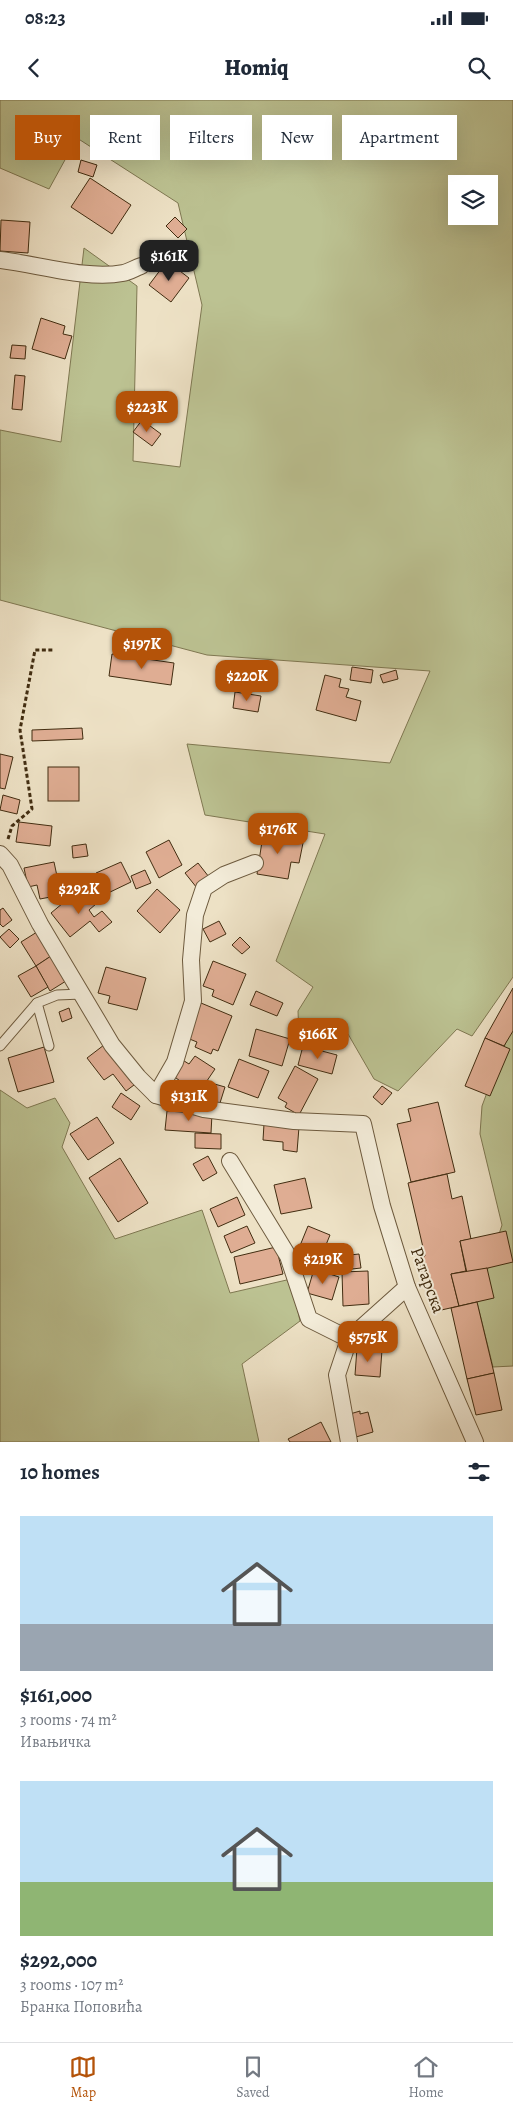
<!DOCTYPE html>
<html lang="en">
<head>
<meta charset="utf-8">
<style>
	body { margin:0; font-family:Alegreya,serif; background:#f2f2f3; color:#1f2937; height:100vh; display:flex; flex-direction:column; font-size:19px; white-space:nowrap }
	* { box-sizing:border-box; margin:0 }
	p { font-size:16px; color:#747a83 }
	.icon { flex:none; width:28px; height:28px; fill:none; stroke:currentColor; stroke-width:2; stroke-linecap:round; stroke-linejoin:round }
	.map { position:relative; height:1342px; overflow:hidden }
	.drawer { display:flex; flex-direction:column; background:#fff; flex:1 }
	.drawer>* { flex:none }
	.top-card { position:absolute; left:15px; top:15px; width:484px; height:45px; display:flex; gap:10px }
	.buttons { position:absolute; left:448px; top:75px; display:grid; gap:10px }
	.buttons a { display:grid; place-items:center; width:50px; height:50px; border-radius:0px; background:#fff; box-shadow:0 5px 20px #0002; font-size:25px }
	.price { position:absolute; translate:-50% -42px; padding:0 11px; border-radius:10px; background:#b45309; color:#fff; font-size:16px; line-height:32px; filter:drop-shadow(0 1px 2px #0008) }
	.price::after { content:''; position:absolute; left:50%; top:30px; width:15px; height:11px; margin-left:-8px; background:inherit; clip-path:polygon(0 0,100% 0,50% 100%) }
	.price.selected { background:#222; color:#fff }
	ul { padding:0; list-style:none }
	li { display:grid; align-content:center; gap:10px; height:265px; padding:0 20px }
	li span { display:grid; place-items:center; height:155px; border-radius:0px; color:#555 }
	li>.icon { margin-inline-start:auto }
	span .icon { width:90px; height:90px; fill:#fffc; stroke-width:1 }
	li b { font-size:21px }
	h2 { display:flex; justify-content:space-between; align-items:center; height:60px; padding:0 20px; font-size:21px }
	.pill { padding:0 18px; border-radius:0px; background:#fff; box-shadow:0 5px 20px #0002; font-size:18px; line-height:45px }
	.pill.selected { background:#b45309; color:#fff }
	.status { display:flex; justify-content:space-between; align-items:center; height:35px; padding:0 25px; background:#fff; direction:ltr }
	.status svg { height:14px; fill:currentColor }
	header { display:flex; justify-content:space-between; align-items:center; height:65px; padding:0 20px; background:#fff; font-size:22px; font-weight:800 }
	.tabs { display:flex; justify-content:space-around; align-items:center; height:70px; border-top:1px solid #e0e1e3; background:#fff; font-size:14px; color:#747a83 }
	.tabs a { display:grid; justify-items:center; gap:2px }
	.tabs .selected { color:#b45309 }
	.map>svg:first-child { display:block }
</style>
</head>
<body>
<div class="status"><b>08:23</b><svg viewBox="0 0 49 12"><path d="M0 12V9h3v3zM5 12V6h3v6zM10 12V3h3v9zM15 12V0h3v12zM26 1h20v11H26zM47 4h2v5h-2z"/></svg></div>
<header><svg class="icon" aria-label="back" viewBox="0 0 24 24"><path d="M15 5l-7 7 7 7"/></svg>Homiq<svg class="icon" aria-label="search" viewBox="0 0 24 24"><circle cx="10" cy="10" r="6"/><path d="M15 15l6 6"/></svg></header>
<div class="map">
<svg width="513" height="1342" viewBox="0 0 513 1342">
	<rect width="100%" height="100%" fill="#ede1c5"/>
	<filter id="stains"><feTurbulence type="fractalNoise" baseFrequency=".004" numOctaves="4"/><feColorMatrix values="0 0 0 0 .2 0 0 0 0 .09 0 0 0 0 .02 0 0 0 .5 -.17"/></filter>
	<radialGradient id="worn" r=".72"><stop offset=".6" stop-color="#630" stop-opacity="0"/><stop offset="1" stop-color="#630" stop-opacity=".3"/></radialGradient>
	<g fill="#bcc292" stroke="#7f7852" fill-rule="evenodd">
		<path d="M0 0H513V877L472 936 457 929 398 991 374 979 348 934 299 936 298 911 313 887 276 861 325 734 205 715 187 644 390 663 430 571 207 555 0 500V330L61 342 84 148 137 186 133 361 180 367 202 205 178 103 77 38 49 89 0 68ZM456 84H489V116H456Z"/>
		<path d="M513 923V1266L493 1267 477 1202 502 1125 480 1034 482 1006Z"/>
		<path d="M0 990 27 1008 55 998 70 1023 62 1047 115 1139 202 1110 230 1193 291 1179 300 1221 242 1264 259 1342H0Z"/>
	</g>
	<g fill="#dfad93" stroke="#422d11">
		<path d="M81 60 97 65 93 77 78 72Z"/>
		<path d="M90 78 131 105 112 134 71 107Z"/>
		<path d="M175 117 187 129 178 138 166 126Z"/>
		<path d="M1 120 30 122 28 153 0 151Z"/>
		<path d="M167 161 189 178 171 202 149 185Z"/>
		<path d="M41 218 65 226 63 234 72 236 65 259 32 249Z"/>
		<path d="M12 245 26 246 25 259 10 258Z"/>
		<path d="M15 275 25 276 22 310 12 309Z"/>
		<path d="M142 320 161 334 152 346 133 332Z"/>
		<path d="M112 554 174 563 171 585 109 576Z"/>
		<path d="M352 567 373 570 371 583 350 580Z"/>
		<path d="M396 570 398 579 383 583 380 575Z"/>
		<path d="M325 575 341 579 339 587 349 589 346 597 361 601 356 621 316 610Z"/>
		<path d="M235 592 261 596 258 612 233 608Z"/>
		<path d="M82 628 83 639 32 641V630Z"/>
		<path d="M0 654 13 657 5 689 0 688Z"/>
		<rect x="48" y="667" width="31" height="34"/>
		<path d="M3 695 20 700 17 714 0 710Z"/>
		<path d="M19 722 52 726 50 746 16 742Z"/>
		<path d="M275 732 292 735 291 741 303 743 299 763 291 762 288 779 257 774 263 735 275 737Z"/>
		<path d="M169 740 182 765 159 778 146 752Z"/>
		<path d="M86 744 88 756 73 758 72 746Z"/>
		<path d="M54 762 61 795 40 799 37 785 28 787 24 768Z"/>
		<path d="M121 762 131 782 106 794 96 773Z"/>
		<path d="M198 763 209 777 197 788 185 773Z"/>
		<path d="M145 770 151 783 136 789 131 776Z"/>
		<path d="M157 789 180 810 160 833 137 811Z"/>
		<path d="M86 792 96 804 89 810 94 817 102 811 112 822 99 832 90 821 70 837 51 813 75 793 79 798Z"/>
		<path d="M3 808 12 820 3 827 0 824V810Z"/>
		<path d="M219 821 226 834 210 842 203 829Z"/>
		<path d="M9 829 19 839 10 848 0 837Z"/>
		<path d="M37 832 51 856 36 866 21 842Z"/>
		<path d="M240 837 250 847 242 854 232 845Z"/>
		<path d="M51 856 66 881 50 891 36 866Z"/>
		<path d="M213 861 246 874 233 905 212 896 214 890 203 886Z"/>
		<path d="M36 866 48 887 31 897 18 876Z"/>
		<path d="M106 867 146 878 137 910 108 903 110 896 98 893Z"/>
		<path d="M513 888V931L504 946 485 938Z"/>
		<path d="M256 891 283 903 277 916 250 905Z"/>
		<path d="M201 903 232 916 218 951 213 949 211 954 195 947 197 942 187 938Z"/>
		<path d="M69 908 72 918 62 922 59 912Z"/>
		<path d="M256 929 290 939 282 966 249 956Z"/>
		<path d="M485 938 510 949 490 996 465 986Z"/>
		<path d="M104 945 134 985 126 991 113 974 104 980 87 958Z"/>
		<path d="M303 946 337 955 332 974 298 965Z"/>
		<path d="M44 947 54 982 18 992 8 958Z"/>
		<path d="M195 956 215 969 196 997 177 985 180 981 171 974 181 959 189 964Z"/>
		<path d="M239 959 269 971 258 998 228 987Z"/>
		<path d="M295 966 318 979 299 1015 285 1007 287 1003 278 998Z"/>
		<path d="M211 983 225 987 219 1006 205 1002Z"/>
		<path d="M382 986 392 993 382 1005 373 997Z"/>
		<path d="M121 993 140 1006 131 1020 112 1007Z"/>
		<path d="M438 1002 455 1072 411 1082 397 1024 411 1021 408 1009Z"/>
		<path d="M167 1011 212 1014 211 1033 165 1030Z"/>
		<path d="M97 1017 114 1043 88 1060 70 1034Z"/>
		<path d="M264 1024 299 1027 297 1052 283 1050V1042L263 1040Z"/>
		<path d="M195 1033 221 1034V1049L195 1048Z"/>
		<path d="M208 1056 217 1073 203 1081 193 1064Z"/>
		<path d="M120 1058 148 1103 118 1122 89 1078Z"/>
		<path d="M447 1074 452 1099 462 1096 471 1139 460 1141 466 1171 451 1174 459 1206 437 1211 430 1180 424 1182 418 1157 425 1156 408 1083Z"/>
		<path d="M305 1078 312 1108 281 1114 274 1085Z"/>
		<path d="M237 1097 245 1115 218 1127 210 1109Z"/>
		<path d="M247 1126 255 1143 231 1153 224 1136Z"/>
		<path d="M308 1126 330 1135 319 1162 297 1153Z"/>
		<path d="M506 1131 513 1162 467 1173 460 1141Z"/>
		<path d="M276 1147 283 1174 240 1184 234 1157Z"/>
		<path d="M359 1154 361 1168 352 1169 350 1155Z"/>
		<path d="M487 1168 494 1198 459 1206 451 1174Z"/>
		<path d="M314 1169 339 1177 332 1200 307 1193Z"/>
		<path d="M368 1171 369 1204 343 1206 342 1172Z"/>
		<path d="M477 1202 494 1273 467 1279 451 1208Z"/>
		<path d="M357 1248 382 1250 380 1277 355 1275Z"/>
		<path d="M494 1273 502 1310 476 1315 467 1279Z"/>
		<path d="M360 1311V1314L368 1312 373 1332 356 1337 350 1314Z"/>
		<path d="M321 1322 331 1342H290L288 1339Z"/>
	</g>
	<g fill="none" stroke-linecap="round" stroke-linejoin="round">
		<g stroke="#6d5a3e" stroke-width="11">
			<g id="service">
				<path d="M37 903 49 946"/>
				<path d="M0 946 37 903 57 895 82 894"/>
			</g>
		</g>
		<g stroke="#6d5a3e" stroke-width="18">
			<g id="minor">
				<path d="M0 160C37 164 86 180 123 173 129 172 135 168 141 166"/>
				<path d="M0 754 10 765 40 824 112 945 138 977 156 995 204 1009 294 1021 363 1024 382 1106 407 1187 475 1342"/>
				<path d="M156 995 175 962 193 901 191 860 195 815 204 788 224 775 255 763"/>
				<path d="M230 1061 288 1156 309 1219 349 1239"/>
				<path d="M349 1342 337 1275 349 1239 407 1187"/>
			</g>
		</g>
		<path stroke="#422d11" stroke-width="3" stroke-dasharray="4 2.5" stroke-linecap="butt" d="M8 739 12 726 32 709 20 630 35 550H54"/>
		<use href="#service" stroke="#f3ecd9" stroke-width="9"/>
		<use href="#minor" stroke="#f3ecd9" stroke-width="16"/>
	</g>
	<g text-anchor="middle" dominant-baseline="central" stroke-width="4" stroke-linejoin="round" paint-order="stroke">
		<g font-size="18" fill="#422d11" stroke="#f3ecd9">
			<text transform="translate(428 1180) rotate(70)">Ратарска</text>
		</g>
	</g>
	<rect width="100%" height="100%" filter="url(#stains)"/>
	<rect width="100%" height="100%" fill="url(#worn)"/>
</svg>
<div class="buttons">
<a><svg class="icon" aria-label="layers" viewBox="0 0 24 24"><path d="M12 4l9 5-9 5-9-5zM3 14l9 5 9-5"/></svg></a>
</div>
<b class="price selected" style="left:169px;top:182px">$161K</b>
<b class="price" style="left:147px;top:333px">$223K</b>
<b class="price" style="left:142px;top:570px">$197K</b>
<b class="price" style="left:247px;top:602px">$220K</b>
<b class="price" style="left:278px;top:755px">$176K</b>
<b class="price" style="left:79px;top:815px">$292K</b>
<b class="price" style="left:318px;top:960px">$166K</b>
<b class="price" style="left:189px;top:1022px">$131K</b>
<b class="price" style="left:323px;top:1185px">$219K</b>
<b class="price" style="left:368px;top:1263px">$575K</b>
<div class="top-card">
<a class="pill selected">Buy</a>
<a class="pill">Rent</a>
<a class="pill">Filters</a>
<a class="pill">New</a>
<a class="pill">Apartment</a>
</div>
</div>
<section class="drawer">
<h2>10 homes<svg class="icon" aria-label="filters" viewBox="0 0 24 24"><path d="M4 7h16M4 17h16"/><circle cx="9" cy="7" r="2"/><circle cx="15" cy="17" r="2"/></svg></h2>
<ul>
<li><span style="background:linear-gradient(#bfe0f5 70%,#9aa5b1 0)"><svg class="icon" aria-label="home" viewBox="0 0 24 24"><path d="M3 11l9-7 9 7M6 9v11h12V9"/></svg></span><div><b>$161,000</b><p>3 rooms · 74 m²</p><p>Ивањичка</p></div></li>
<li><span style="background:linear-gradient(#bfe0f5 65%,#8fb573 0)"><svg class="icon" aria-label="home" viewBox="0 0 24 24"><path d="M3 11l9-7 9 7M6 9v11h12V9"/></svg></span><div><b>$292,000</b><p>3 rooms · 107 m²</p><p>Бранка Поповића</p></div></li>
</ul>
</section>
<nav class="tabs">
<a class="selected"><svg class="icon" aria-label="map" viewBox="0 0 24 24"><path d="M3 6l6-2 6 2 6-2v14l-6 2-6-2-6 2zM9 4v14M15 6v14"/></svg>Map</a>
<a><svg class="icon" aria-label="saved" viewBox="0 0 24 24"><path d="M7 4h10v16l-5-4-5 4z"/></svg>Saved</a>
<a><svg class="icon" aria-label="home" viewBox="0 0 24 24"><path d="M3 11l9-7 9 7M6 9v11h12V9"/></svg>Home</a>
</nav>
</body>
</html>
